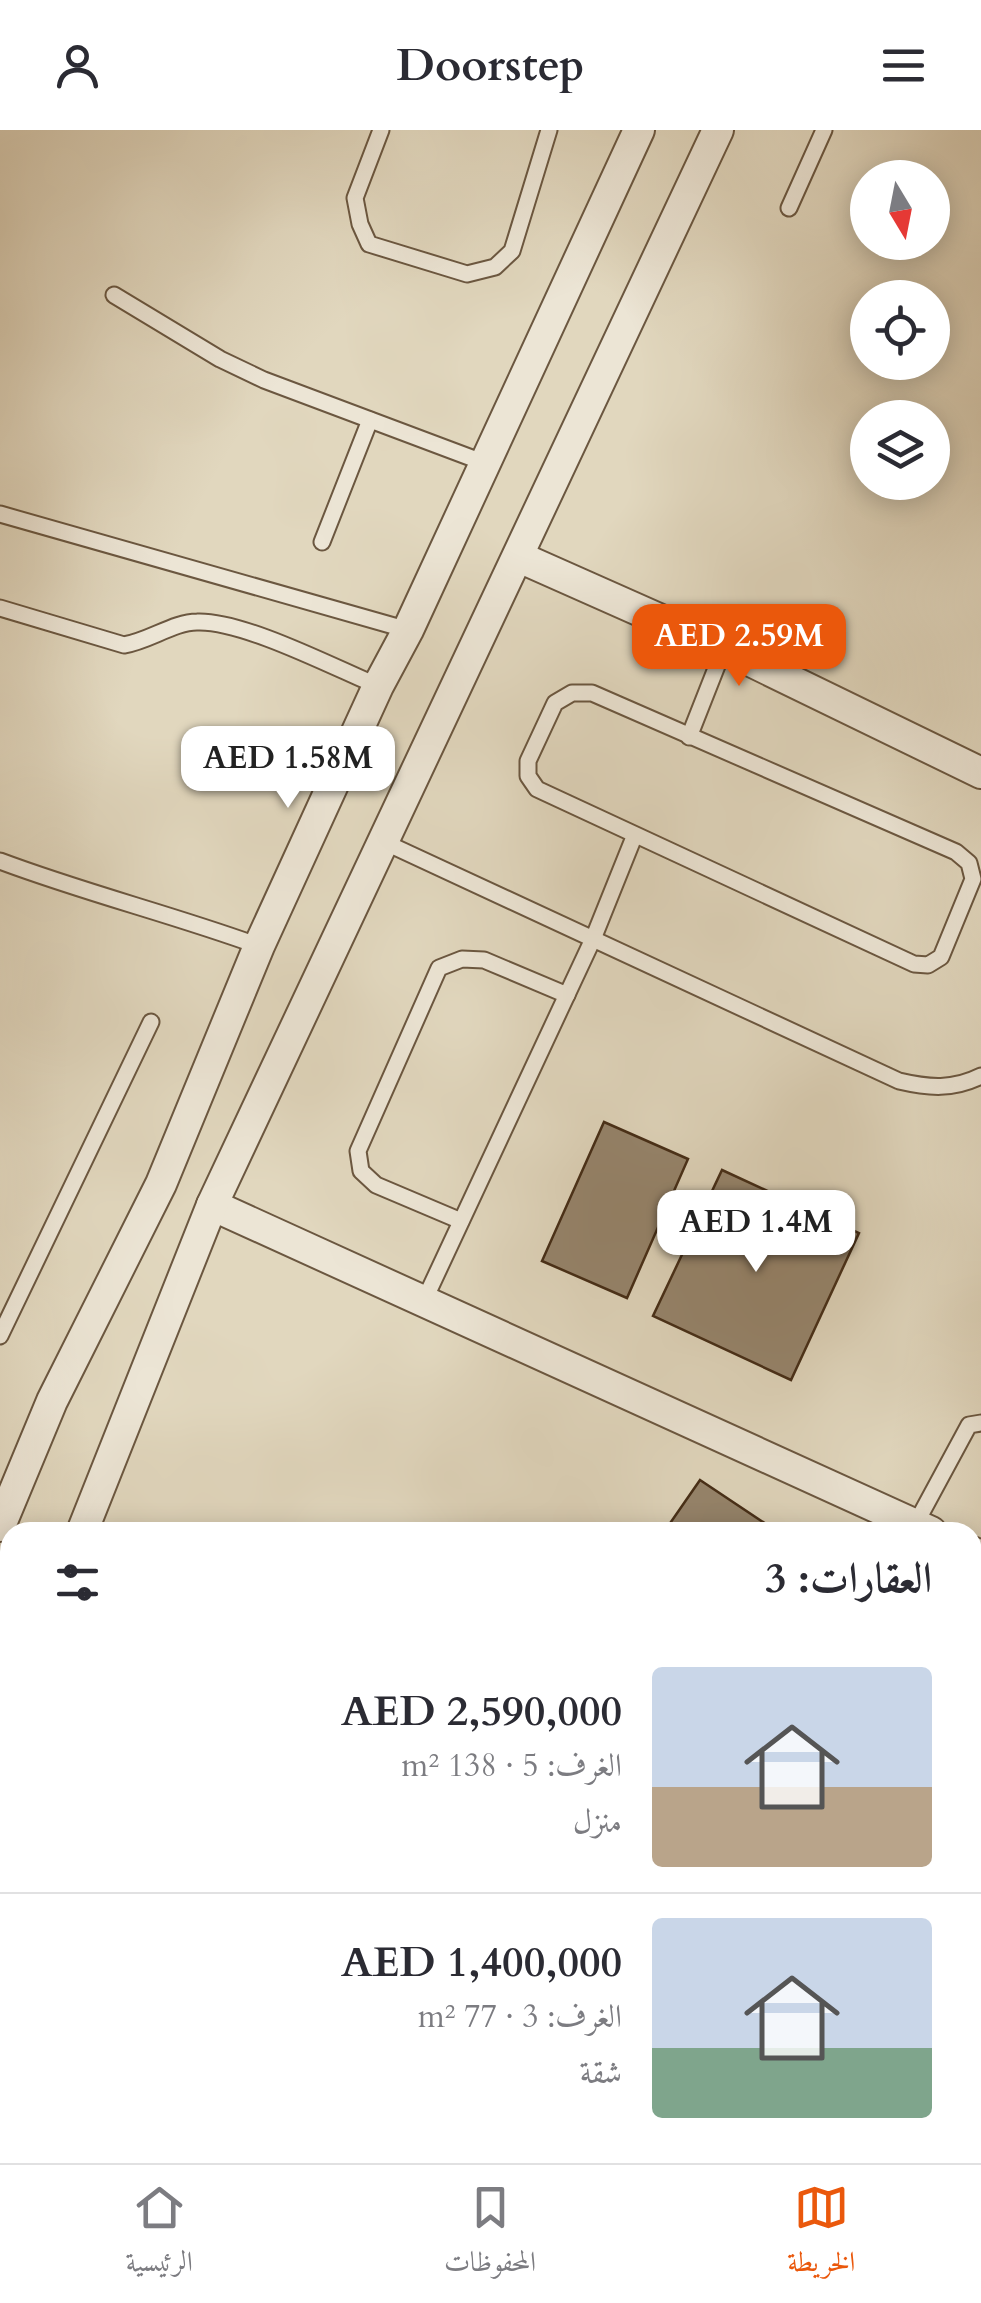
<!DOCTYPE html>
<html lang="ar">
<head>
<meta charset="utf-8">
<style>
	body { margin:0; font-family:Cardo,Amiri,serif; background:#f2f2f3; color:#2b2b33; direction:rtl; height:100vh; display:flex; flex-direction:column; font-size:38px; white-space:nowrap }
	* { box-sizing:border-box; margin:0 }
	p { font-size:32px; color:#7c7c81 }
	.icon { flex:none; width:55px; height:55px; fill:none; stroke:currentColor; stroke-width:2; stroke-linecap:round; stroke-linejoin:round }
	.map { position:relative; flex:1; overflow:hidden; direction:ltr }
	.drawer { position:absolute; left:0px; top:1392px; width:982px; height:642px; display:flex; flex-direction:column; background:#fff; border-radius:30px 30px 0 0; box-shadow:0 5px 25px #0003; direction:rtl }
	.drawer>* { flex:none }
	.needle { width:65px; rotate:170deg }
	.fabs { position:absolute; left:850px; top:30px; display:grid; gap:20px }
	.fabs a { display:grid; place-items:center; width:100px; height:100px; border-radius:50%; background:#fff; box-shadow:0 5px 25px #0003; font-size:50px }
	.price { position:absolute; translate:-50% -85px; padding:0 22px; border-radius:20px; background:#fff; color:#222; font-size:32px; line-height:65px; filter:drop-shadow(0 2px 5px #0008) }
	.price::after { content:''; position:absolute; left:50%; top:60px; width:30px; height:22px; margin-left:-15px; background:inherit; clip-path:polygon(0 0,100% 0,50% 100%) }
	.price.on { background:#ea580c; color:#fff }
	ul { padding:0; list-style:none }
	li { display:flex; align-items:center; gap:30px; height:250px; padding:0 50px }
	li+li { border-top:2px solid #e1e1e2 }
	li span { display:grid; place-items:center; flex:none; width:280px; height:200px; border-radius:10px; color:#555 }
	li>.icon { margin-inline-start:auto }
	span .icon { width:120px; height:120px; fill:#fffc; stroke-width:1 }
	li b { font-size:42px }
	h2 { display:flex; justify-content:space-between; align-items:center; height:120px; padding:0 50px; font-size:42px }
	header { display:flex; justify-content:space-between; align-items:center; height:130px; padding:0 50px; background:#fff; font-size:45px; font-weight:700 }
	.tabs { display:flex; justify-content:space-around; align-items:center; height:140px; border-top:2px solid #e1e1e2; background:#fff; font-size:28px; color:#7c7c81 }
	.tabs a { display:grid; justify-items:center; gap:5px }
	.tabs .on { color:#ea580c }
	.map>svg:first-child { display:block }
</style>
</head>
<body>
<header><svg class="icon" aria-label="menu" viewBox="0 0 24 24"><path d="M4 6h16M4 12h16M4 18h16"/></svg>Doorstep<svg class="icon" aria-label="person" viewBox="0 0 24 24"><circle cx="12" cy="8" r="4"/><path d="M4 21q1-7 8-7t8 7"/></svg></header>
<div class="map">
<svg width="981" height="2033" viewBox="0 0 981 2033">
	<rect width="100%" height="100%" fill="#e1d7be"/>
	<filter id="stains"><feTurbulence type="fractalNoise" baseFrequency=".002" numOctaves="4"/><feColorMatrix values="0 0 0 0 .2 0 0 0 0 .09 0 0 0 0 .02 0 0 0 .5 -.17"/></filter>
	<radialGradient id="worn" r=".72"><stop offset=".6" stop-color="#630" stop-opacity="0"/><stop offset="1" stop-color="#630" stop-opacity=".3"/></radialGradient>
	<g fill="#96856d" stroke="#442c16" stroke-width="2.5">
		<path d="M604 992 688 1029 627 1168 542 1131Z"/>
		<path d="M722 1040 859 1103 791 1250 653 1186Z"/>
		<path d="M700 1350 778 1402H664Z"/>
	</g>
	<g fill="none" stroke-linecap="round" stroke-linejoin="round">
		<g stroke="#6b5740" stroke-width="19">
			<g id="lane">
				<path d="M381 0 355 68 360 94 369 114 467 144 495 137 512 121 549 0"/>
				<path d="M789 78 824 0"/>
				<path d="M114 165 220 229 264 250 485 333"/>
				<path d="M0 384 408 500"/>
				<path d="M322 412 370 290"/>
				<path d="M0 478 124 515C149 511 174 492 197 492 242 490 333 537 378 556"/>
				<path d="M572 563H592L956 722 969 733 973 749 941 827 928 835 914 834 537 659 528 646V631L555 573Z"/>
				<path d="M689 607 724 518"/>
				<path d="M384 712 899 951C929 958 953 960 981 946"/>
				<path d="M0 731C85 763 174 785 259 816"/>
				<path d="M461 1091 376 1055 361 1041 358 1021 439 838 462 829 484 830 567 865"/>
				<path d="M424 1171 593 809 634 707"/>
				<path d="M0 1206 151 892"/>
				<path d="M915 1395 969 1295 981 1293"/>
			</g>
		</g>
		<g stroke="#6b5740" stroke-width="34">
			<g id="street">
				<path d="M519 427 724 518 981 643"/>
				<path d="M212 1075 931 1402"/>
				<path d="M0 1396 52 1271 161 1054 259 816 378 556 408 500 639 0"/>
				<path d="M82 1402 212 1075 718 0"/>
				<path d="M972 1422 981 1426"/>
				<path d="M0 1654 10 1650"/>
			</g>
		</g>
		<g stroke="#442c16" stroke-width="56">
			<g id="highway">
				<path d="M0 1835 10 1838"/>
				<path d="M0 1924 10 1928"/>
				<path d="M323 2025 349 2033"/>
				<path d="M597 2025 622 2033"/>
			</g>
		</g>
		<use href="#lane" stroke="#ece5d5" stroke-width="15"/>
		<use href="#street" stroke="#ece5d5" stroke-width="30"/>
		<use href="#highway" stroke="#e1d7be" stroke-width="52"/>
	</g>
	<rect width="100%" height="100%" filter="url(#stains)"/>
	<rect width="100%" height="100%" fill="url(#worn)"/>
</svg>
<div class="fabs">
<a><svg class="needle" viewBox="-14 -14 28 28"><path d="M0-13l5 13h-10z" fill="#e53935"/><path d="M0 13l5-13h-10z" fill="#7c7c81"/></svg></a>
<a><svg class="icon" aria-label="locate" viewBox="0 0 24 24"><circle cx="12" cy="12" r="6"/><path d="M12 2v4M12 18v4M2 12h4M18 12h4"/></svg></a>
<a><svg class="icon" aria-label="layers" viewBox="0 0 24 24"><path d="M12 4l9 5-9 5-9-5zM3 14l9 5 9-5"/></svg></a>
</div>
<b class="price on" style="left:739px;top:559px">AED 2.59M</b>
<b class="price" style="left:288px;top:681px">AED 1.58M</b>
<b class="price" style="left:756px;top:1145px">AED 1.4M</b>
<section class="drawer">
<h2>العقارات: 3<svg class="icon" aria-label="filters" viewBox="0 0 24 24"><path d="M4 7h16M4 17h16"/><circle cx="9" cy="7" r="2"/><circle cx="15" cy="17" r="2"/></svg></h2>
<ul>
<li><span style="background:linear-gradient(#c9d6e8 60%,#b9a48a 0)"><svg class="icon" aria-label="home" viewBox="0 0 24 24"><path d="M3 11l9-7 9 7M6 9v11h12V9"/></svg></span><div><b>AED 2,590,000</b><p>الغرف: 5 · 138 m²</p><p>منزل</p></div></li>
<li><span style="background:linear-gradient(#c9d6e8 65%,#7fa58c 0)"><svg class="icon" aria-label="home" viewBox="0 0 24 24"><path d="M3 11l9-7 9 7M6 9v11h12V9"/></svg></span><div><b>AED 1,400,000</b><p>الغرف: 3 · 77 m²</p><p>شقة</p></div></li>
</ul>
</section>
</div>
<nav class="tabs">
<a class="on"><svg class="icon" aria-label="map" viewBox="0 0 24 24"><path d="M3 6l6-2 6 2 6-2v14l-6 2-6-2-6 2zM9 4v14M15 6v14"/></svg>الخريطة</a>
<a><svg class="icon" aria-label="saved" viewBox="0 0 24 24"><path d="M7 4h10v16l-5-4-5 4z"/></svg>المحفوظات</a>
<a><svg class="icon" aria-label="home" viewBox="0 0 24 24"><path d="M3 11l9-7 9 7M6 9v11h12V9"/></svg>الرئيسية</a>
</nav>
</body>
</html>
